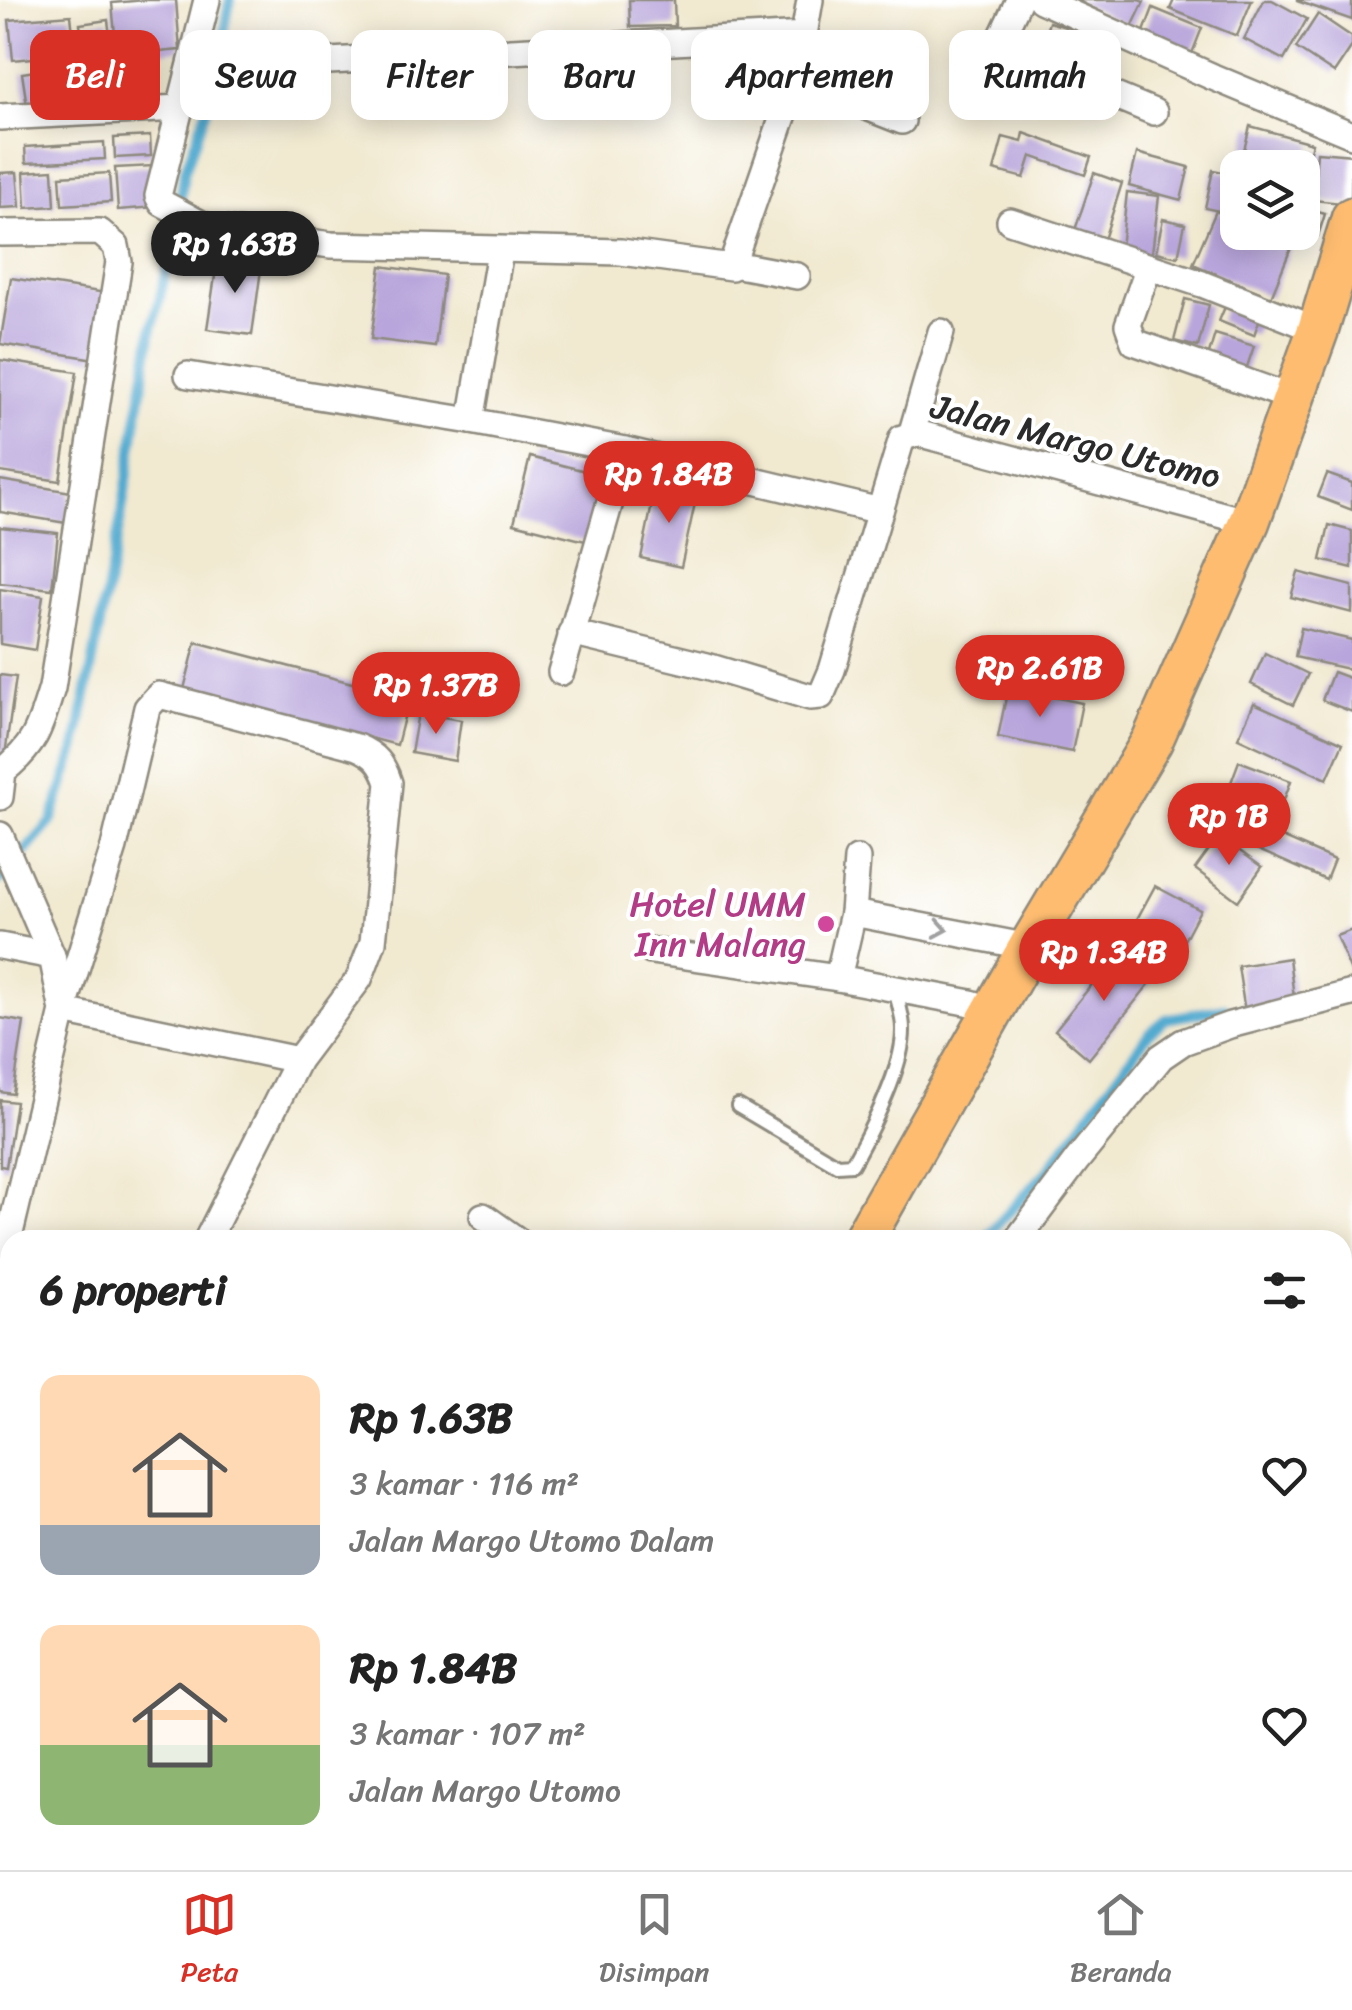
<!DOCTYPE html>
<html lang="id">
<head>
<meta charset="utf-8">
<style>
	body { margin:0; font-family:Sriracha,sans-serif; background:#f2f2f2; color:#222; height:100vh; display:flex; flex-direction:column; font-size:38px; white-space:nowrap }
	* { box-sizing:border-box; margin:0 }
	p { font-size:32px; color:#767676 }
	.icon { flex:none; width:55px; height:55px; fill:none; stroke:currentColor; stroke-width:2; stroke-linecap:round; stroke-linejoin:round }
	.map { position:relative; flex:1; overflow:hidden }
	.sheet { position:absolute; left:0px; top:1230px; width:1352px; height:640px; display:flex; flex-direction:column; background:#fff; border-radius:30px 30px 0 0; box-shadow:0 5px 25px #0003 }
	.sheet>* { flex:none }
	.hud { position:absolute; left:30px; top:30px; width:1292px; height:90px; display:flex; gap:20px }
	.tools { position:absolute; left:1220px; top:150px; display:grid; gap:20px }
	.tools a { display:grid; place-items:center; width:100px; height:100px; border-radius:20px; background:#fff; box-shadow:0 5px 25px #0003; font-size:50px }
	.price { position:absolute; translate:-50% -85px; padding:0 22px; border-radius:35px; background:#d93025; color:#fff; font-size:32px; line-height:65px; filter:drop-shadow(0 2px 5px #0008) }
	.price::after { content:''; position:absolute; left:50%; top:60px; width:30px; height:22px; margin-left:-15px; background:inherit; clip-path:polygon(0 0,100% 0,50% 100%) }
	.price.on { background:#222; color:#fff }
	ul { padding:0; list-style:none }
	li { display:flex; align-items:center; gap:30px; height:250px; padding:0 40px }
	li span { display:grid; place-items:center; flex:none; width:280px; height:200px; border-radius:20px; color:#555 }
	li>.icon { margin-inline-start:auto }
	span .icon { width:120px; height:120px; fill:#fffc; stroke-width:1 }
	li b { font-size:42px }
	h2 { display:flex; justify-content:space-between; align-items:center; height:120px; padding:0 40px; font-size:42px }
	.pill { padding:0 35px; border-radius:20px; background:#fff; box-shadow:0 5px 25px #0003; font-size:35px; line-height:90px }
	.pill.on { background:#d93025; color:#fff }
	.tabs { display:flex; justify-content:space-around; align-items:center; height:140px; border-top:2px solid #e0e0e0; background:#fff; font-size:28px; color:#767676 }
	.tabs a { display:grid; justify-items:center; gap:5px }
	.tabs .on { color:#d93025 }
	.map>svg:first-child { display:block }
</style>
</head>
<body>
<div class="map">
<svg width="1352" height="1870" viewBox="0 0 1352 1870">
	<rect width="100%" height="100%" fill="#fff"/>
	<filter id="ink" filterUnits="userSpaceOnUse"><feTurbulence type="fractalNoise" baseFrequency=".01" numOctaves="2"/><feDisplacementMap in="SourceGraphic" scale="20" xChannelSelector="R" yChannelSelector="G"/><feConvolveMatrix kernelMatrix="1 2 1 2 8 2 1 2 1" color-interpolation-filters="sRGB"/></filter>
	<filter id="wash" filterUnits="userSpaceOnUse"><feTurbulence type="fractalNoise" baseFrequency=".0048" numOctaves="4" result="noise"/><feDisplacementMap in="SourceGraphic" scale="40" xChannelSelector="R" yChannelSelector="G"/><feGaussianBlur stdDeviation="2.25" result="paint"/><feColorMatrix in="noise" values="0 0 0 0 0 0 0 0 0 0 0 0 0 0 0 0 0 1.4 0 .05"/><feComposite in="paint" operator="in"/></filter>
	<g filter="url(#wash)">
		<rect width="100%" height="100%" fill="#f1e9d0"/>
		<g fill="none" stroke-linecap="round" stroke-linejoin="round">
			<g stroke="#53abd0" stroke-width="10">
				<path d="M0 880 51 822 76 747 120 523 152 329 177 228 184 173 217 80 230 0"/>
				<path d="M983 1240 1049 1169 1149 1033 1166 1019 1225 1008"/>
				<path d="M334 1870 343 1860"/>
			</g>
			<g stroke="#53abd0" stroke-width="58">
				<path d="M1342 1417 1352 1412"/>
				<path d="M1090 1860 1091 1870"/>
			</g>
		</g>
		<g id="blocks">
			<g fill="#b8a5db">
				<path d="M145 0H176L180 50 117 56 112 3Z"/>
				<path d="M629 0H674L675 26 630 27Z"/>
				<path d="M1076 0H1139L1144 2 1132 27Z"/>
				<path d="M1174 0H1252L1237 36 1170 9Z"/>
				<path d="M1264 0H1272L1307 19 1284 60 1244 39Z"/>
				<path d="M1297 0H1352V20L1297 1Z"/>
				<path d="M1153 8 1202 28 1191 56 1142 37Z"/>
				<path d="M1318 14 1352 37V46L1334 73 1296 48Z"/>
				<path d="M71 15 75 54 13 60 9 20Z"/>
				<path d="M108 20 112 54 84 58 80 24Z"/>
				<path d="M1049 22 1088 34 1076 74 1037 61Z"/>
				<path d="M103 61 106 104 66 107 63 64Z"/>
				<path d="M55 68 59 101 27 106 22 73Z"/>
				<path d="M1250 126 1312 143 1306 167 1244 150Z"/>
				<path d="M1024 133 1091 157 1085 175 1031 156 1024 178 994 170 1003 137 1022 142Z"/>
				<path d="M150 136 151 156 115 158 114 138Z"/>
				<path d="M104 142 105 159 26 163 25 147Z"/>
				<path d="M1317 152 1352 155 1351 204 1313 200Z"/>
				<path d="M1137 153 1189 167 1181 200 1129 186Z"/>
				<path d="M153 166 155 207 118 210 115 168Z"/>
				<path d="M53 170 55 206 26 208 24 172Z"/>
				<path d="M1213 170 1238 175V215L1205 208Z"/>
				<path d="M17 172 20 207 0 208V173Z"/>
				<path d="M109 173 111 202 62 205 60 176Z"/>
				<path d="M1094 173 1122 183 1103 243 1074 233Z"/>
				<path d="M1127 192 1159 196 1151 261 1120 258Z"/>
				<path d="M1302 207 1325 214 1318 236 1302 231Z"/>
				<path d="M1216 211 1238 220V232H1268L1293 243 1271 297 1193 264Z"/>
				<path d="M1163 219 1185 224 1178 257 1156 252Z"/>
				<path d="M218 256 262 262 252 335 207 329Z"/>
				<path d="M381 266 444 275 435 347 371 339Z"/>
				<path d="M11 278 106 293 95 359 0 344Z"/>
				<path d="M1185 299 1209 305 1198 347 1174 341Z"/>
				<path d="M1225 307 1259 321 1254 335 1219 321Z"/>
				<path d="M1215 334 1254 346 1244 376 1206 364Z"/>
				<path d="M0 360 77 372 60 481 0 472Z"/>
				<path d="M530 457 613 478 597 544 514 523Z"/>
				<path d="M1327 474 1352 483V510L1318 497Z"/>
				<path d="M0 480 71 492 66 523 0 512Z"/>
				<path d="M656 485 697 494 681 567 641 558Z"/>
				<path d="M1329 525 1352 531V568L1321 560Z"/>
				<path d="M0 527 58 533 52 589 0 583Z"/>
				<path d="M1298 572 1352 586V613L1291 597Z"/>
				<path d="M0 589 43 596 35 650 0 644Z"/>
				<path d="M1301 628 1352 640V670L1295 657Z"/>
				<path d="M196 642 409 698 397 745 184 689Z"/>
				<path d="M1265 653 1308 674 1293 705 1251 684Z"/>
				<path d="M1333 672 1352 679V712L1322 700Z"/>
				<path d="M0 675 16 677 5 755H0Z"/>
				<path d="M1008 688 1082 703 1072 752 998 737Z"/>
				<path d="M1254 703 1343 743 1327 779 1238 738Z"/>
				<path d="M418 713 461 720 455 761 411 753Z"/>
				<path d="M1239 761 1291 781 1275 824 1223 804Z"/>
				<path d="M1251 823 1334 860 1326 880 1243 843Z"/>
				<path d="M1219 836 1262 867 1238 901 1195 869Z"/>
				<path d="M1155 886 1200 910 1175 957 1130 932Z"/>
				<path d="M1352 930V974L1336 936Z"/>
				<path d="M1120 950 1154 978 1089 1059 1055 1030Z"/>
				<path d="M1289 958 1295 1005 1245 1012 1238 966Z"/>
				<path d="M0 1018 24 1022 13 1094 0 1092Z"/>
				<path d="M0 1100 16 1102 6 1167 0 1166Z"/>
				<path d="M1352 1643V1870H1276L1272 1860H1342V1649Z"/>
			</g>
		</g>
	</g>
	<g filter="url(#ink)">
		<use href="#blocks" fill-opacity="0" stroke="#8e8a7e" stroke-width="2.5"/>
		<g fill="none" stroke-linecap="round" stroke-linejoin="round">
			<g stroke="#8e8a7e" stroke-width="18">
				<g id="service">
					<path d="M738 1106 837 1165 852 1164C871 1130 904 1066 903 1029 903 1016 898 1002 895 990"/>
					<path d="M1342 1611 1352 1608"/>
					<path d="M968 1860 970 1870"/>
					<path d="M1218 1860 1222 1870"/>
				</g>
			</g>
			<g stroke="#8e8a7e" stroke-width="30">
				<g id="minor">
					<path d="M1019 0 1002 36 1007 51 1154 112"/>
					<path d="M1041 0 1213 77 1352 135"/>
					<path d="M329 61 804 35 810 0"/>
					<path d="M796 79 902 121"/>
					<path d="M180 108 158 196 162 203 209 228 331 245 621 252 731 267 796 79 804 35"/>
					<path d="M0 117 180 108 207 0"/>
					<path d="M1010 221 1202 284 1318 330"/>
					<path d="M0 233 100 232 116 246 119 262 52 688C40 727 36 745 3 771L0 797"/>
					<path d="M733 264 797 276"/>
					<path d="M1148 269 1128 325 1134 342 1292 398"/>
					<path d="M188 375 471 421 625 450 880 511 902 438 917 433 1249 522"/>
					<path d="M471 421 500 251"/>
					<path d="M912 432 941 332"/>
					<path d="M571 633 707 666 810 697 821 696 832 670 880 511"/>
					<path d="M561 672 625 450"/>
					<path d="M0 835 52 956"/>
					<path d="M853 913 1029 947"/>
					<path d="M0 946 52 956 63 1011 0 1275"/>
					<path d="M651 951 838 978 971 1003 994 1010"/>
					<path d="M838 978 853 913 857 859"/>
					<path d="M483 1216 517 1240"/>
					<path d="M207 1240 298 1060 359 979 373 942 389 783C383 764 376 755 357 747L159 695 147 708 114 847 63 1011 298 1060"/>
					<path d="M1017 1240 1077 1160 1161 1057 1183 1042 1230 1025 1352 993"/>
					<path d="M0 1431 10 1434"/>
					<path d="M0 1613 10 1614"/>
					<path d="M0 1837 10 1838"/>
					<path d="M187 1860 264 1870"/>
				</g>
			</g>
			<g stroke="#8e8a7e" stroke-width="45">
				<g id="primary">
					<path d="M863 1240 1029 947 1152 741 1249 522 1318 330 1352 218"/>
					<path d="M440 1870 448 1860"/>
				</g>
			</g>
			<use href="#service" stroke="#fff" stroke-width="12"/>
			<use href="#minor" stroke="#fff" stroke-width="25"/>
			<use href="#primary" stroke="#fdbc70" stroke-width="40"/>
		</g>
		<defs><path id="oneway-chevron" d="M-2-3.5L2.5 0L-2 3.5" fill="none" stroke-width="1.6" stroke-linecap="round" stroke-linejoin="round" transform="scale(2.5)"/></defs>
		<use stroke="#a0a0a0" href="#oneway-chevron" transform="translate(941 929) rotate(10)"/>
	</g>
	<circle fill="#d1479c" stroke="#fff" stroke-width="4" cx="826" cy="924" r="10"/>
	<g text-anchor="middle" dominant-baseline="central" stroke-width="8" stroke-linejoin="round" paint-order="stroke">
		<g font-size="35" fill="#2b2b2b" stroke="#fff">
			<text transform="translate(1076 441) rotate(14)">Jalan Margo Utomo</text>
		</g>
		<g font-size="35" fill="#b23c85" stroke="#fff" text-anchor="end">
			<text x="806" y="904">Hotel UMM<tspan x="806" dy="40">Inn Malang</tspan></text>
		</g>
	</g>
</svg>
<div class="tools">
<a><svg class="icon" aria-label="layers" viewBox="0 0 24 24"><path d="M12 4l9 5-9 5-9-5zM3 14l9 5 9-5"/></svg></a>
</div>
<b class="price on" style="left:235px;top:296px">Rp 1.63B</b>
<b class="price" style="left:669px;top:526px">Rp 1.84B</b>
<b class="price" style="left:1040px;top:720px">Rp 2.61B</b>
<b class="price" style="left:436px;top:737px">Rp 1.37B</b>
<b class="price" style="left:1229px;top:868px">Rp 1B</b>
<b class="price" style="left:1104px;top:1004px">Rp 1.34B</b>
<div class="hud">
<a class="pill on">Beli</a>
<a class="pill">Sewa</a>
<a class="pill">Filter</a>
<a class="pill">Baru</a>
<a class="pill">Apartemen</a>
<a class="pill">Rumah</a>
</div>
<section class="sheet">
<h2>6 properti<svg class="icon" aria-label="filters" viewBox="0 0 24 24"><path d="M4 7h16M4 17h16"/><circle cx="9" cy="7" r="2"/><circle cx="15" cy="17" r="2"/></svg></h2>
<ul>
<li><span style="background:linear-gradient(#ffd9b3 75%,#9aa5b1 0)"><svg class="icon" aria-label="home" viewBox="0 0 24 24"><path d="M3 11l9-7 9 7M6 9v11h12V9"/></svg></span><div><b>Rp 1.63B</b><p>3 kamar · 116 m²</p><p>Jalan Margo Utomo Dalam</p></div><svg class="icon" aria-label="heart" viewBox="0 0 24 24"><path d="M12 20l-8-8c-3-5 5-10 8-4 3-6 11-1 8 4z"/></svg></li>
<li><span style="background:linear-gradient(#ffd9b3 60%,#8fb573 0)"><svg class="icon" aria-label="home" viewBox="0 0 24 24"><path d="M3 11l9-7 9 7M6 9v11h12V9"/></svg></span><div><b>Rp 1.84B</b><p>3 kamar · 107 m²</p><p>Jalan Margo Utomo</p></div><svg class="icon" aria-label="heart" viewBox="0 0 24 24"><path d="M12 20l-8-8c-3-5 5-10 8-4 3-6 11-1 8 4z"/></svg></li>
</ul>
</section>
</div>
<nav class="tabs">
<a class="on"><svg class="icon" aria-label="map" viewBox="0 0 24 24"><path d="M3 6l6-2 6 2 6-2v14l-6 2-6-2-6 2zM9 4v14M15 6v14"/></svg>Peta</a>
<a><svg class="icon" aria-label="saved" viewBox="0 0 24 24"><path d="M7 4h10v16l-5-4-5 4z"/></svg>Disimpan</a>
<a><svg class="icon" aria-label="home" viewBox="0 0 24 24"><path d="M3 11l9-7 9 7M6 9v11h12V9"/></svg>Beranda</a>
</nav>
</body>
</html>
